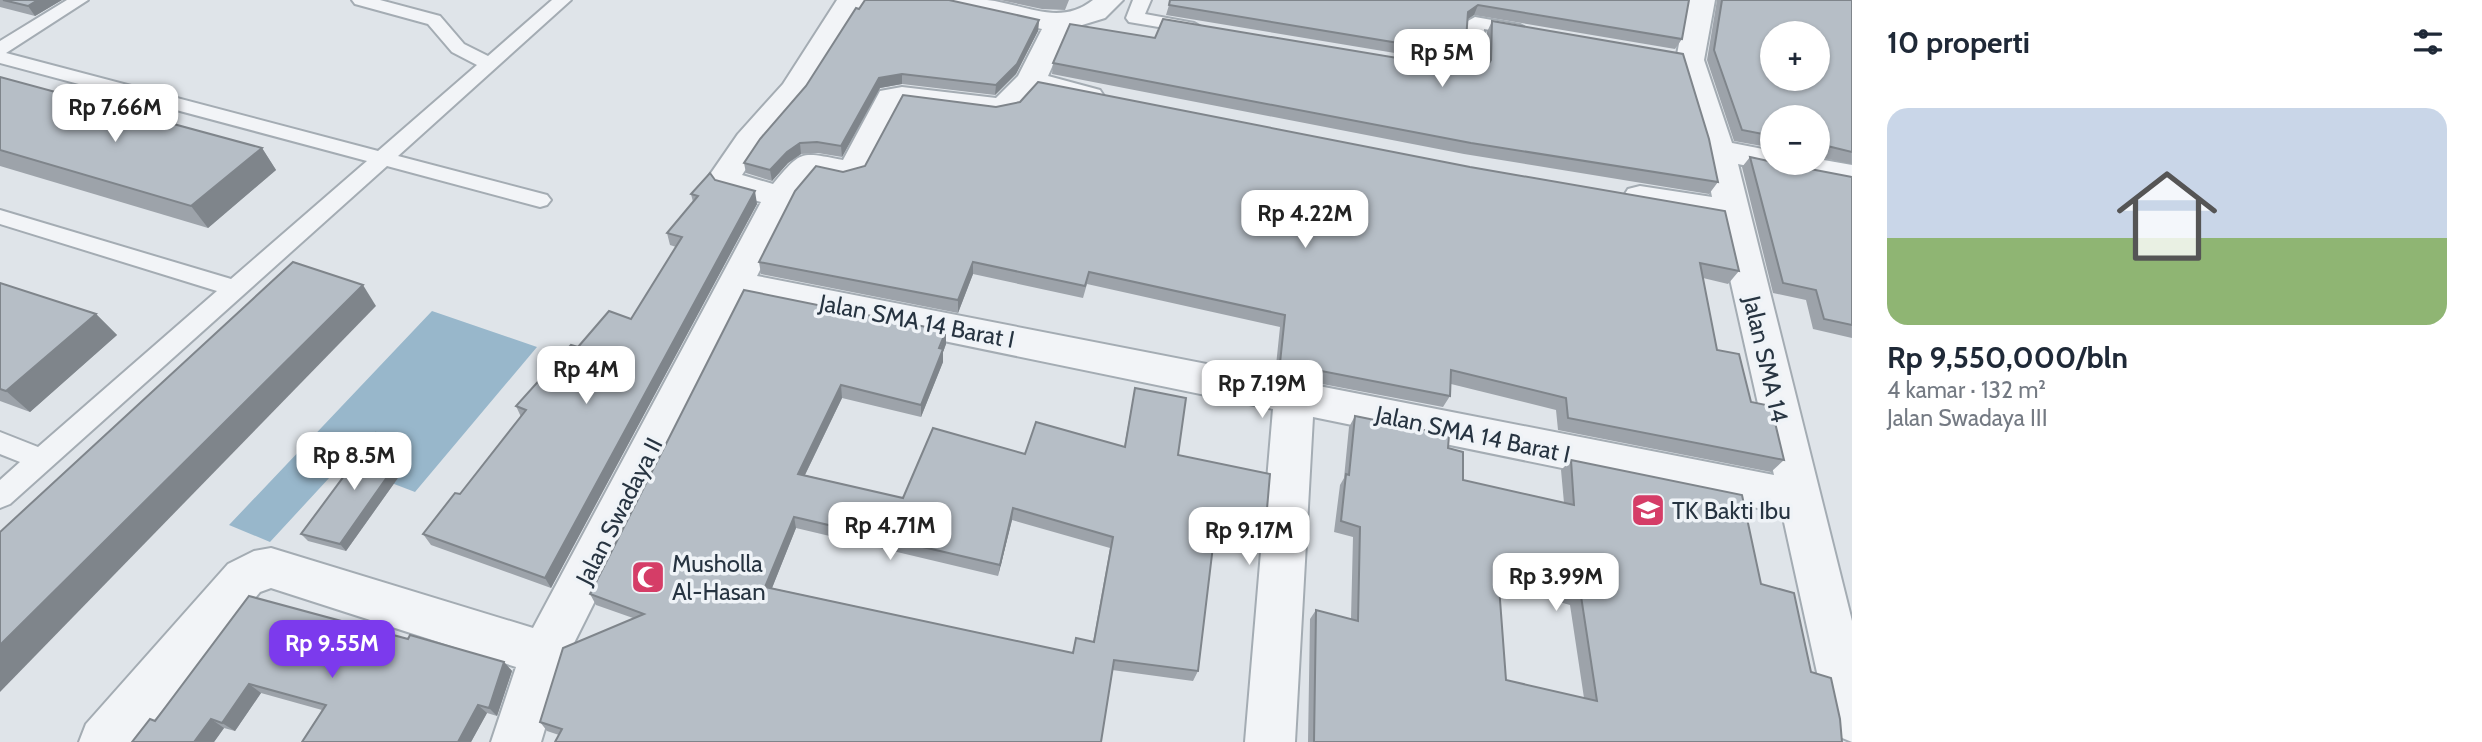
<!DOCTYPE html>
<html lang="id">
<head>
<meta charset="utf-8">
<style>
	body { margin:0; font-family:Cabin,sans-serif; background:#f2f2f3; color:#1f2937; height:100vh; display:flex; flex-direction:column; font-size:26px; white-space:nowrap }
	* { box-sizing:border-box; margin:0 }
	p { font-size:23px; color:#747a83 }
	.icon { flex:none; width:38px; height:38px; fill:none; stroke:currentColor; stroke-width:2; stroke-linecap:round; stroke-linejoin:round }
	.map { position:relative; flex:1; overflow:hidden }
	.panel { display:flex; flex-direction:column; background:#fff; width:630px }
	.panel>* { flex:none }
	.controls { position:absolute; left:1760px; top:21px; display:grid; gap:14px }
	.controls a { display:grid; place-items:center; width:70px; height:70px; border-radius:50%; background:#fff; box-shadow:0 2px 5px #0004; font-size:35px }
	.price { position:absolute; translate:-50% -60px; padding:0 16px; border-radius:14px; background:#fff; color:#222; font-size:23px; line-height:46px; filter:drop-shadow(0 2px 4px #0008) }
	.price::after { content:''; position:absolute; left:50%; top:42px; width:21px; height:16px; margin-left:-10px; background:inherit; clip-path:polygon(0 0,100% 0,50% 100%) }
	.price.active { background:#7c3aed; color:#fff }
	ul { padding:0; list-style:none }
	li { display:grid; align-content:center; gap:14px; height:371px; padding:0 35px }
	li span { display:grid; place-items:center; height:217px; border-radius:21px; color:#555 }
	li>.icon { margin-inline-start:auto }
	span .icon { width:126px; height:126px; fill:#fffc; stroke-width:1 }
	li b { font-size:30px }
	h2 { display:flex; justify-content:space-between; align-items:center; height:84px; padding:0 35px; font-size:30px }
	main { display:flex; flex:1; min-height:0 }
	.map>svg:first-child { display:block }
</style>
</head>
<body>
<main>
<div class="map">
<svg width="1852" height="742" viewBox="0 0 1852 742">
	<rect width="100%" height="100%" fill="#dfe4e9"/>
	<path fill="#98b7cb" d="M432 311 537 347 415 492 342 464 270 542 229 525Z"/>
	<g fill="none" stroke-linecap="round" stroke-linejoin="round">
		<g stroke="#a4acb3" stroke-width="4">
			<g id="lane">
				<path d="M67 0H88L6 53 378 151 477 65 452 52 428 24 355 4 352 0H380L440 16 464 44 488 56 552 0H571L398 156 547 195 551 200 547 205 540 207 387 166 10 504 0 508V480L20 462 0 454V432L38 447 217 291 0 224V210L231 279 367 161 0 63V41Z"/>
				<path d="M1133 0H1151L1145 14 1194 23 1203 28 1194 33 1129 22 1126 18Z"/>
				<path d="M1475 17 1520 25 1529 30 1520 35 1484 29 1482 72 1480 76 1437 74 1435 70 1437 66H1464L1466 22Z"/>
			</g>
		</g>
		<g stroke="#a4acb3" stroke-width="4">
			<path id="street" d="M837 0H865L805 95 760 148 742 175 773 184C802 150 799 152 843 160L880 91 902 87 996 98 1018 76 1042 29 941 6 937 0C954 0 971 0 987 0 1024 4 1060 27 1093 0H1123L1105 18 1069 29 1048 76 1100 90 1104 96 1100 102 1089 105 1036 92 1017 113 995 117 902 105 865 176 845 182 816 176 794 202 757 276 1774 475 1717 221 1640 208 1628 205 1623 197 1628 189 1640 186 1712 197 1703 150 1676 60 1687 0H1715L1704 60 1732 143 1773 151V163H1818V159L1852 165V187L1738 164 1852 621V742L1835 735 1827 718 1782 513 1313 417 1295 742H1245L1273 409 745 300 566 659 541 742H491L516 667 271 588 260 592 136 742H79L86 724 228 564 254 551 271 548 533 628 761 202 718 190 709 176 738 134 783 84Z"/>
		</g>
		<use href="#lane" fill="#f2f4f7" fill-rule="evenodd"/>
		<use href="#street" fill="#f2f4f7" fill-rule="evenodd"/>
	</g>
	<g fill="#9da3aa" fill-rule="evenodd">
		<path d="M0 0H62L35 16 0 7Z"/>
		<path d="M1000 0H1069L1065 10 1042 9Z"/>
		<path d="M1689 0 1682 39 1675 49 1474 15 1468 19 1465 54 1461 64 1166 15 1169 5Z"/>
		<path d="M1717 0H1852V164L1818 157V117H1773V148L1734 141 1707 60Z"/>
		<path d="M859 9 1039 20 1038 31 1016 74 995 95 902 84 880 88 842 157 818 153 801 154 788 163 772 181 746 173 744 163 806 86Z"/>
		<path d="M1492 21 1718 182 1709 194 1464 154 1052 74 1053 63 1155 38 1469 70 1486 65 1487 32Z"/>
		<path d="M0 77 262 148 276 170 208 228 0 166Z"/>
		<path d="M903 95 1739 271 1728 284 1703 278 1717 350 1751 402 1784 460 1771 472 1558 430 1556 410 1451 384 1450 396 1443 407 1275 375 1280 327 1087 284 1083 298 973 274 958 313 761 274 759 262 843 172 865 166Z"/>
		<path d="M1750 157 1852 177V338L1813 329 1806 300 1773 293 1742 167Z"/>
		<path d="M715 180 757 204 551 588 431 545 423 534 460 494 521 417 516 406 578 347 631 319 676 247 670 245 667 233 693 202 691 194Z"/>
		<path d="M0 283 96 314 117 335 30 412 0 401Z"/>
		<path d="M744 290 946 331V344L943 352V362L921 417 842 398 805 475 903 498 1025 454 1124 447 1135 388 1178 455 1265 532 1259 543 1214 533 1198 671 1193 681 1112 670 559 735 547 731 540 722 633 618 596 605 590 594ZM1012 520 1110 548 1093 642 1072 653 772 588 796 528 998 576Z"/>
		<path d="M1355 416 1448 448 1463 480 1564 503 1561 470 1571 460 1761 584 1811 672 1842 742H1308L1310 619 1316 610 1351 619 1353 537 1334 532 1340 485 1344 478 1349 427ZM1499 585 1570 605 1584 698 1506 680Z"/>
		<path d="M404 453 410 461 346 551 308 541 301 534Z"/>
		<path d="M249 596 408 639 504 662 512 671 497 716 487 713 471 742H302L322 710 261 693 235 731 224 728 214 742H132L155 721Z"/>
	</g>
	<g fill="#7f858b">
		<path d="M38 0H62L35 16 28 6Z"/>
		<path d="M1478 5 1474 15 1463 22 1468 12Z"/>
		<path d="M1039 20 1038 31 1016 74 995 95 996 85Z"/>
		<path d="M902 74V84L880 88 842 157 841 146 879 78Z"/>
		<path d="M800 143 801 154 788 163 772 181 770 170 787 152Z"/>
		<path d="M262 148 276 170 208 228 191 206Z"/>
		<path d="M755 191 757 204 551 588 545 578Z"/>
		<path d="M973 262V274L958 313V300Z"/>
		<path d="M363 285 376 306 0 692V645Z"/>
		<path d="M96 314 117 335 30 412 6 391Z"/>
		<path d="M946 331V344L943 352V362L921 417V405Z"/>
		<path d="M841 385 842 398 800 485 798 474Z"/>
		<path d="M404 453 410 461 346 551 340 544Z"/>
		<path d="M1013 508 1012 520 998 576 1000 565Z"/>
		<path d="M794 517 796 528 768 598 765 587Z"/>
		<path d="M504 662 512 671 497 716 489 708Z"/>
		<path d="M249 684 261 693 235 731 222 723Z"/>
		<path d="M478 705 487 713 471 742H458Z"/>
		<path d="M211 719 224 728 214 742H194Z"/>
	</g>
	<g fill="#b6bec6" stroke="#7f858b" stroke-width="2" fill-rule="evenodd">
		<path d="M3 0H38L28 6Z"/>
		<path d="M865 0H949L1039 20 1017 64 996 85 902 74 879 78 841 146 817 142 800 143 787 152 770 170 744 163 760 139 806 86 856 8 859 9Z"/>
		<path d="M1170 0H1689L1682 39 1478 5 1468 12 1465 54 1169 5Z"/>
		<path d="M1722 0H1852V152L1827 146 1824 150H1818V117H1773V136L1742 130 1714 50ZM1773 33H1818V79H1773Z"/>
		<path d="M1163 19 1469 70 1488 65 1491 60 1492 21 1683 54 1709 139 1718 182 1471 143 1053 63 1070 24 1155 38Z"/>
		<path d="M0 77 262 148 191 206 0 150Z"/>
		<path d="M1038 82 1470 167 1725 211 1739 271 1700 263 1717 350 1739 354 1751 402 1771 406 1784 460 1568 418 1566 398 1451 370 1450 396 1280 363 1285 315 1089 272 1085 286 973 262 958 300 759 262 795 191 816 166 843 172 865 166 903 95 996 107 1020 102Z"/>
		<path d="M1750 157 1773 162V163H1779L1852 177V325L1824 319 1816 290 1783 283Z"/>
		<path d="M710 173 715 180 755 191 545 578 423 534 455 493 460 494 526 410 516 406 571 345 578 347 609 311 631 319 682 237 667 233 698 196 691 194Z"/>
		<path d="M293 262 363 285 0 645V532Z"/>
		<path d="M0 283 96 314 6 391 0 389Z"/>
		<path d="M744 290 946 331 939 348 943 349 921 405 841 385 798 474 903 498 933 428 1025 454 1036 422 1125 447 1135 388 1186 398 1178 455 1270 474 1265 532 1216 521 1198 671 1114 660 1101 742H555L562 729 540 722 563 648 644 614 590 594ZM1013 508 1113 537 1094 642 1076 638 1073 653 765 587 794 517 1000 565Z"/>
		<path d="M1355 416 1449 435 1448 448 1463 452V480L1574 505 1571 460 1742 495 1761 584 1794 593 1811 672 1831 678 1840 719 1842 742H1314L1316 610 1358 621 1360 527 1341 521 1346 474 1349 475ZM1498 573 1581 596 1597 701 1506 680Z"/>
		<path d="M376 433 404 453 340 544 301 534Z"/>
		<path d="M249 596 408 639 410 635 504 662 489 708 478 705 458 742H302L326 705 249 684 222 723 211 719 194 742H132L150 719 155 721Z"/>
	</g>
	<defs>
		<g id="school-square" transform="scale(1.75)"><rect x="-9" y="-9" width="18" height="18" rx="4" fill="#d53d67" stroke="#eff3f7"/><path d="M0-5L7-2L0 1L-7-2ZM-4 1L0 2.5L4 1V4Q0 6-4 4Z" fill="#fff"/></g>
		<g id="mosque-square" transform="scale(1.75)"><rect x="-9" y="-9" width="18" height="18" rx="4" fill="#d53d67" stroke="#eff3f7"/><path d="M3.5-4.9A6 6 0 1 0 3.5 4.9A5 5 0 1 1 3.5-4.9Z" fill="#fff"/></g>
	</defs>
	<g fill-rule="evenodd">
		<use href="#school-square" x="1648" y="510"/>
		<use href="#mosque-square" x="648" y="577"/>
	</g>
	<g text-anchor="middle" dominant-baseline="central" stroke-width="7" stroke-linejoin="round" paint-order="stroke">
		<g font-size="24" fill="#273441" stroke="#eff3f7">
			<text transform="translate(917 321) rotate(11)">Jalan SMA 14 Barat I</text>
			<text transform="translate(1766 359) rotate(77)">Jalan SMA 14</text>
			<text transform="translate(1473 434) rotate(12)">Jalan SMA 14 Barat I</text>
			<text transform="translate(619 511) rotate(-63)">Jalan Swadaya II</text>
		</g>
		<g font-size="24" fill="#273441" stroke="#eff3f7" text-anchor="start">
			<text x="1672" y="510">TK Bakti Ibu</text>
			<text x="672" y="563">Musholla<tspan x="672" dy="28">Al-Hasan</tspan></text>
		</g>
	</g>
</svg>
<div class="controls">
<a>+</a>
<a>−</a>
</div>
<b class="price" style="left:1442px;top:89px">Rp 5M</b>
<b class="price" style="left:115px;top:144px">Rp 7.66M</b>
<b class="price" style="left:1305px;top:250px">Rp 4.22M</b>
<b class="price" style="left:586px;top:406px">Rp 4M</b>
<b class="price" style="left:1262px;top:420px">Rp 7.19M</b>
<b class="price" style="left:354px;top:492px">Rp 8.5M</b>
<b class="price" style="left:890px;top:562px">Rp 4.71M</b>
<b class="price" style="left:1249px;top:567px">Rp 9.17M</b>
<b class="price" style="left:1556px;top:613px">Rp 3.99M</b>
<b class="price active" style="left:332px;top:680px">Rp 9.55M</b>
</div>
<section class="panel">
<h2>10 properti<svg class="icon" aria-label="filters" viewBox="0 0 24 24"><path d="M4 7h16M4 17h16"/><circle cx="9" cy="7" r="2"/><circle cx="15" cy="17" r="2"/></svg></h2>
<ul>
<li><span style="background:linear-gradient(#c9d6e8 60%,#8fb573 0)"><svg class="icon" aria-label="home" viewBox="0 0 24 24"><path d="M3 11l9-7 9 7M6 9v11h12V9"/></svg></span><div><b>Rp 9,550,000/bln</b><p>4 kamar · 132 m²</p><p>Jalan Swadaya III</p></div></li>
</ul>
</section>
</main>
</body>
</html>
